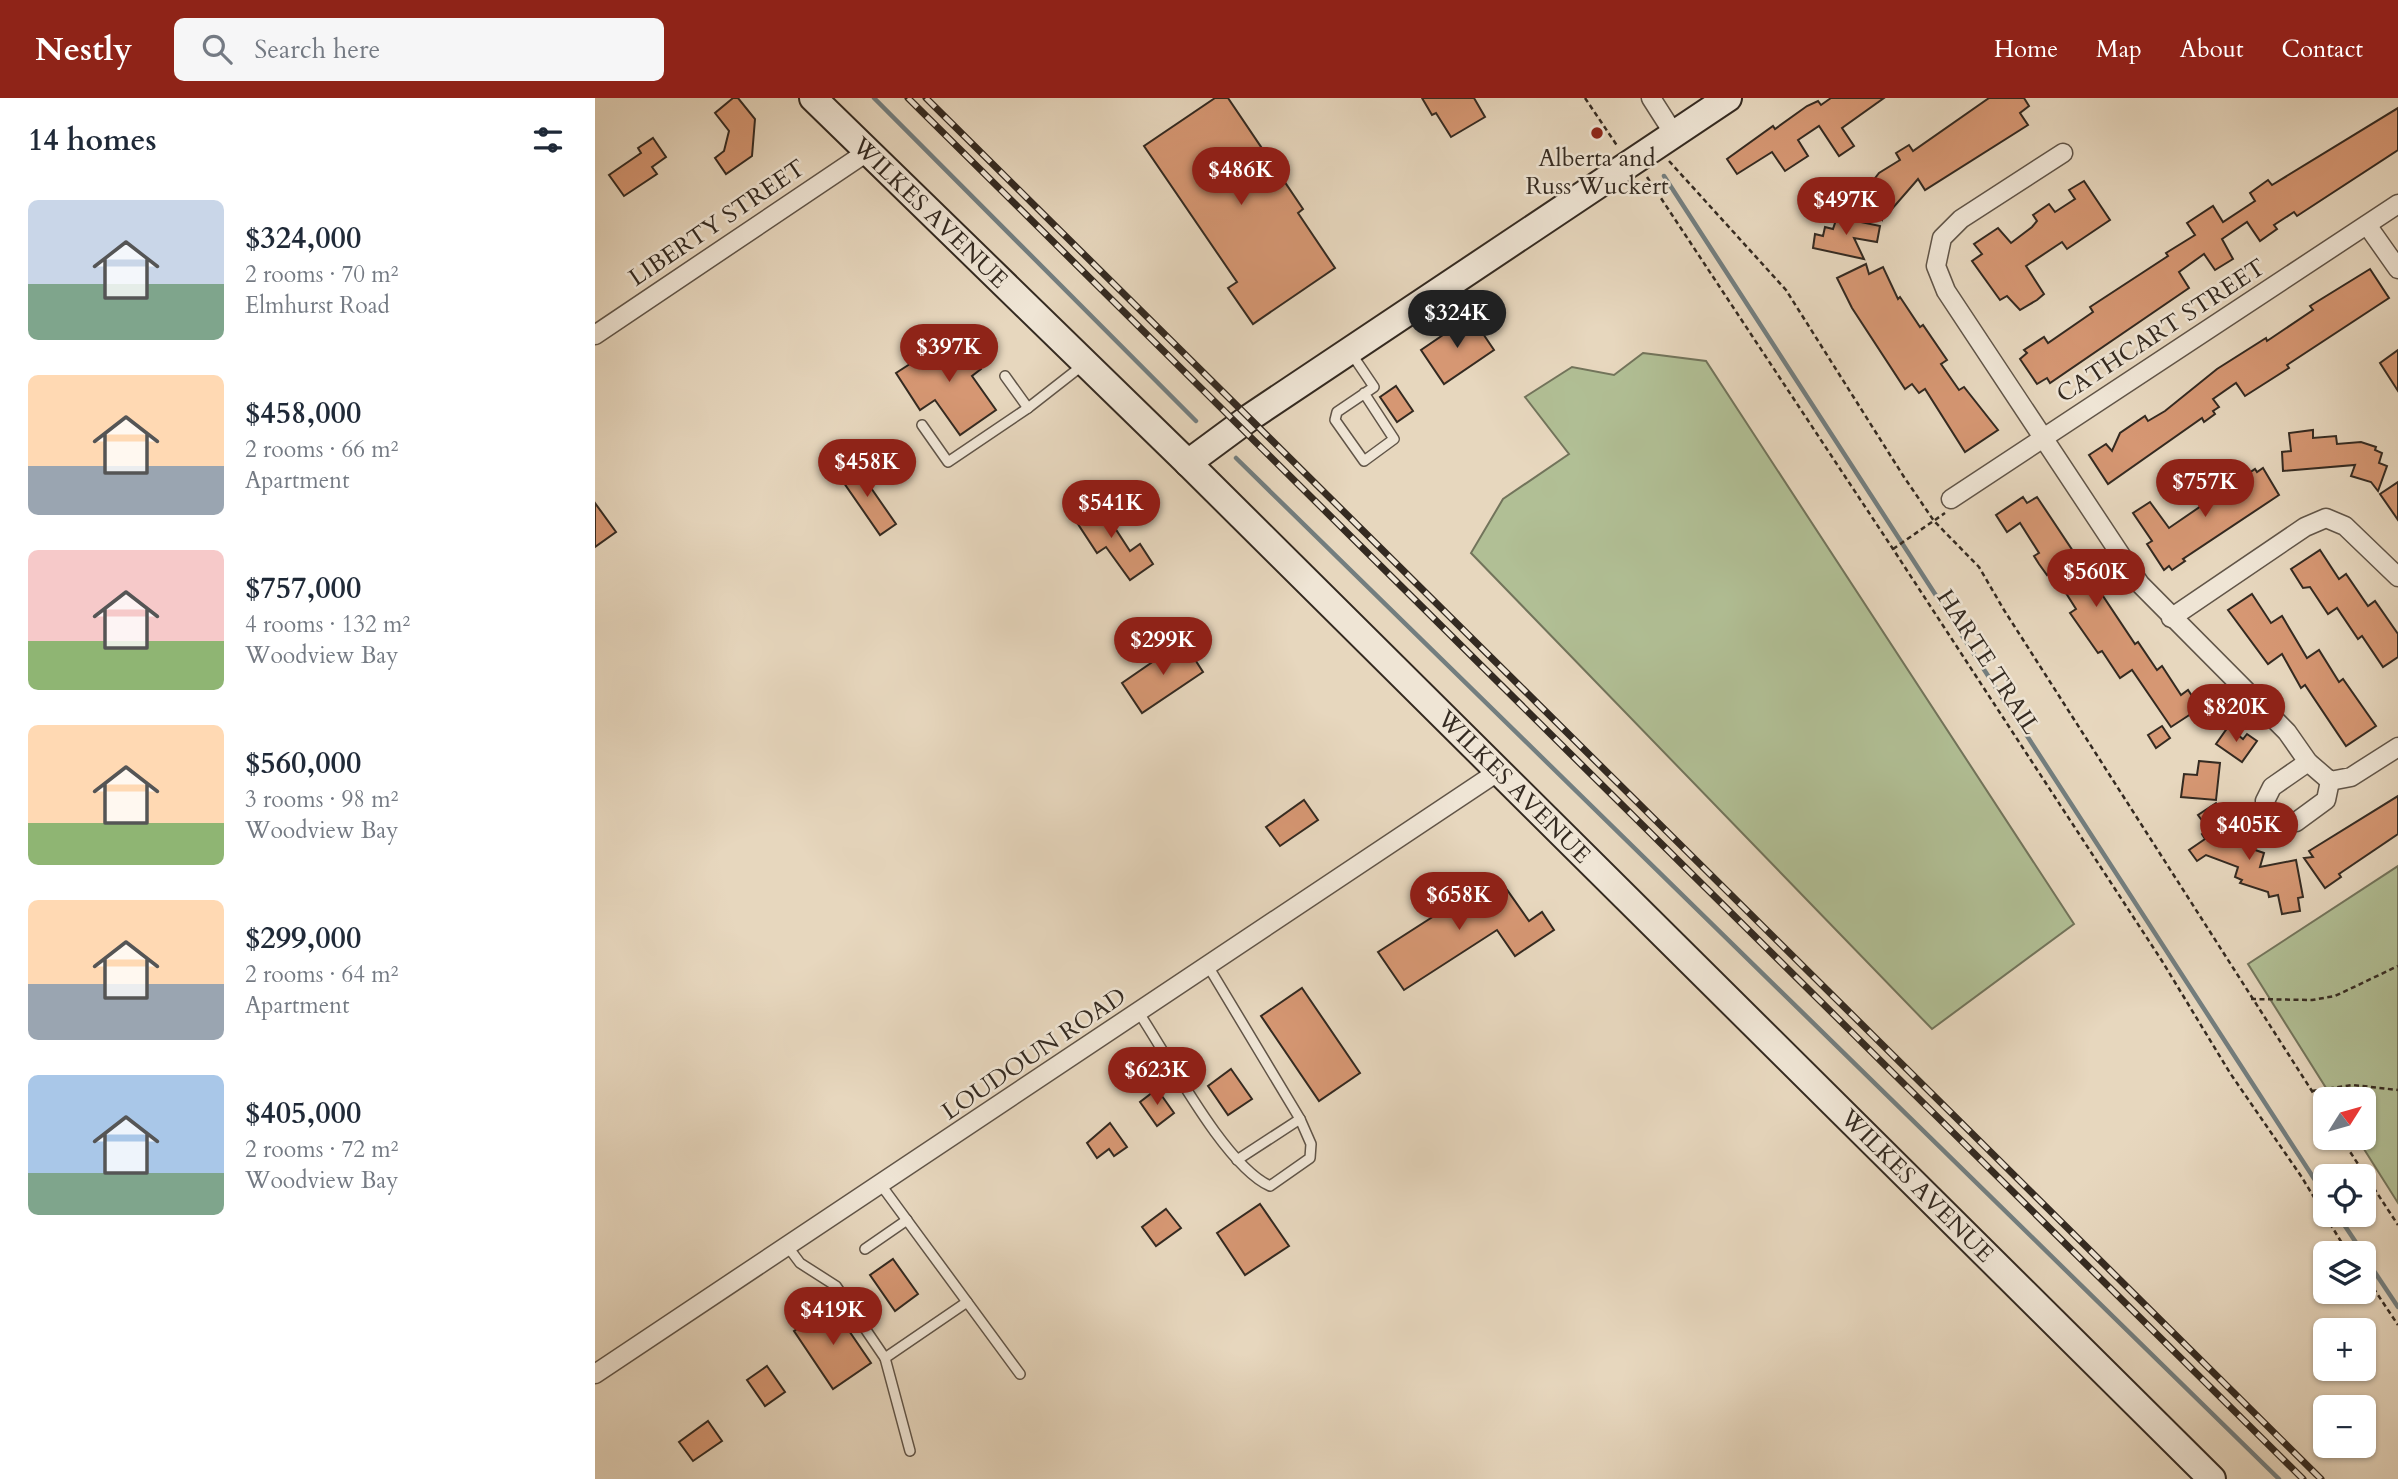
<!DOCTYPE html>
<html lang="en">
<head>
<meta charset="utf-8">
<style>
	body { margin:0; font-family:Cardo,serif; background:#f6f6f7; color:#1f2937; height:100vh; display:flex; flex-direction:column; font-size:26px; white-space:nowrap }
	* { box-sizing:border-box; margin:0 }
	p { font-size:23px; color:#747a83 }
	.icon { flex:none; width:38px; height:38px; fill:none; stroke:currentColor; stroke-width:2; stroke-linecap:round; stroke-linejoin:round }
	.map { position:relative; flex:1; overflow:hidden }
	.details { display:flex; flex-direction:column; background:#fff; width:595px }
	.details>* { flex:none }
	.needle { width:46px; rotate:53deg }
	.fabs { position:absolute; left:1718px; top:989px; display:grid; gap:14px }
	.fabs a { display:grid; place-items:center; width:63px; height:63px; border-radius:10px; background:#fff; box-shadow:0 2px 5px #0004; font-size:35px }
	.price { position:absolute; translate:-50% -60px; padding:0 16px; border-radius:24px; background:#8f2418; color:#fff; font-size:23px; line-height:46px; filter:drop-shadow(0 2px 4px #0008) }
	.price::after { content:''; position:absolute; left:50%; top:42px; width:21px; height:16px; margin-left:-10px; background:inherit; clip-path:polygon(0 0,100% 0,50% 100%) }
	.price.active { background:#222; color:#fff }
	ul { padding:0; list-style:none }
	li { display:flex; align-items:center; gap:21px; height:175px; padding:0 28px }
	li span { display:grid; place-items:center; flex:none; width:196px; height:140px; border-radius:10px; color:#555 }
	li>.icon { margin-inline-start:auto }
	span .icon { width:84px; height:84px; fill:#fffc; stroke-width:1 }
	li b { font-size:30px }
	h2 { display:flex; justify-content:space-between; align-items:center; height:84px; padding:0 28px; font-size:30px }
	header { display:flex; align-items:center; gap:42px; box-sizing:border-box; height:98px; padding:0 35px; background:#8f2418; color:#fff }
	header strong { font-size:33px }
	nav { display:flex; gap:38px; margin-inline-start:auto; font-size:24px }
	.search { width:490px; height:63px; background:#f6f6f7; display:flex; align-items:center; gap:18px; box-sizing:border-box; padding:0 24px; border-radius:10px; color:#747a83; font-size:26px }
	main { display:flex; flex:1; min-height:0 }
	.map>svg:first-child { display:block }
</style>
</head>
<body>
<header>
<strong>Nestly</strong>
<div class="search"><svg class="icon" aria-label="search" viewBox="0 0 24 24"><circle cx="10" cy="10" r="6"/><path d="M15 15l6 6"/></svg>Search here</div>
<nav><a>Home</a><a>Map</a><a>About</a><a>Contact</a></nav>
</header>
<main>
<section class="details">
<h2>14 homes<svg class="icon" aria-label="filters" viewBox="0 0 24 24"><path d="M4 7h16M4 17h16"/><circle cx="9" cy="7" r="2"/><circle cx="15" cy="17" r="2"/></svg></h2>
<ul>
<li><span style="background:linear-gradient(#c9d6e8 60%,#7fa58c 0)"><svg class="icon" aria-label="home" viewBox="0 0 24 24"><path d="M3 11l9-7 9 7M6 9v11h12V9"/></svg></span><div><b>$324,000</b><p>2 rooms · 70 m²</p><p>Elmhurst Road</p></div></li>
<li><span style="background:linear-gradient(#ffd9b3 65%,#9aa5b1 0)"><svg class="icon" aria-label="home" viewBox="0 0 24 24"><path d="M3 11l9-7 9 7M6 9v11h12V9"/></svg></span><div><b>$458,000</b><p>2 rooms · 66 m²</p><p>Apartment</p></div></li>
<li><span style="background:linear-gradient(#f6c9c9 65%,#8fb573 0)"><svg class="icon" aria-label="home" viewBox="0 0 24 24"><path d="M3 11l9-7 9 7M6 9v11h12V9"/></svg></span><div><b>$757,000</b><p>4 rooms · 132 m²</p><p>Woodview Bay</p></div></li>
<li><span style="background:linear-gradient(#ffd9b3 70%,#8fb573 0)"><svg class="icon" aria-label="home" viewBox="0 0 24 24"><path d="M3 11l9-7 9 7M6 9v11h12V9"/></svg></span><div><b>$560,000</b><p>3 rooms · 98 m²</p><p>Woodview Bay</p></div></li>
<li><span style="background:linear-gradient(#ffd9b3 60%,#9aa5b1 0)"><svg class="icon" aria-label="home" viewBox="0 0 24 24"><path d="M3 11l9-7 9 7M6 9v11h12V9"/></svg></span><div><b>$299,000</b><p>2 rooms · 64 m²</p><p>Apartment</p></div></li>
<li><span style="background:linear-gradient(#a9c7e8 70%,#7fa58c 0)"><svg class="icon" aria-label="home" viewBox="0 0 24 24"><path d="M3 11l9-7 9 7M6 9v11h12V9"/></svg></span><div><b>$405,000</b><p>2 rooms · 72 m²</p><p>Woodview Bay</p></div></li>
</ul>
</section>
<div class="map">
<svg width="1803" height="1381" viewBox="0 0 1803 1381">
	<rect width="100%" height="100%" fill="#e7d7be"/>
	<filter id="stains"><feTurbulence type="fractalNoise" baseFrequency=".00286" numOctaves="4"/><feColorMatrix values="0 0 0 0 .2 0 0 0 0 .09 0 0 0 0 .02 0 0 0 .5 -.17"/></filter>
	<radialGradient id="worn" r=".72"><stop offset=".6" stop-color="#630" stop-opacity="0"/><stop offset="1" stop-color="#630" stop-opacity=".3"/></radialGradient>
	<g fill="#b1bf95" stroke="#72745b" stroke-width="2">
		<path d="M1048 255 1111 263 1479 826 1337 931 876 455 908 401 974 356 930 299 977 269 1019 277Z"/>
		<path d="M1803 768V1105L1762 1040H1769V1001H1738L1653 866Z"/>
	</g>
	<g fill="none" stroke-linecap="round" stroke-linejoin="round">
		<g stroke="#737e7f" stroke-width="4.5">
			<path d="M279 0 601 323"/>
			<path d="M1069 78 1731 1099"/>
			<path d="M641 360 1684 1381"/>
			<path d="M1742 1116 1768 1155"/>
			<path d="M1769 1158 1803 1209"/>
		</g>
	</g>
	<g fill="#d69773" stroke="#342a21" stroke-width="2">
		<path d="M138 0H143L160 21 157 58 131 76 120 60 129 53 134 33 120 15Z"/>
		<path d="M620 0H633L708 111 703 115 740 170 658 226 633 190 642 184 549 48Z"/>
		<path d="M827 0H879L890 19 856 39 841 15 837 17Z"/>
		<path d="M1236 0H1289L1247 30 1259 48 1244 58 1224 28 1203 42 1213 58 1190 73 1177 54 1142 76 1132 61 1178 28 1180 31 1212 8 1223 3 1226 7Z"/>
		<path d="M1394 0H1429L1434 8 1425 15 1433 27 1330 92 1323 81 1297 111 1290 106 1287 122 1263 102 1284 75 1305 62 1301 55 1314 47 1318 53Z"/>
		<path d="M1803 10V52L1702 118 1699 114 1679 127 1682 131 1665 143 1652 124 1627 141 1638 161 1620 172 1609 156 1584 174 1594 190 1455 285 1452 280 1442 286 1425 261 1432 255 1429 252 1449 239 1453 245 1498 214 1495 209 1573 158 1571 155 1600 137 1592 125 1618 108 1628 124 1660 103 1655 95 1673 82 1677 87Z"/>
		<path d="M58 40 71 59 57 69 62 76 29 98 14 77 46 55 43 50Z"/>
		<path d="M1489 83 1515 122 1472 151 1467 144 1431 168 1449 196 1442 202 1425 212 1412 198 1405 202 1377 163 1387 156 1379 146 1403 130 1416 145 1437 129 1442 123 1438 117 1454 106 1460 114 1480 101 1474 92Z"/>
		<path d="M1242 119 1285 128 1282 144 1259 140 1269 161 1218 150 1220 136 1228 138 1230 129 1238 131Z"/>
		<path d="M1271 166 1274 176 1288 169 1303 201 1305 199 1325 229 1328 227 1352 262 1346 266 1364 292 1369 289 1403 332 1370 354 1330 291 1324 295 1317 286 1310 291 1257 210 1242 180Z"/>
		<path d="M1775 171 1794 200 1692 267 1694 270 1650 298 1641 285 1618 301 1624 309 1618 313 1620 316 1609 324 1607 320 1513 386 1494 357 1511 346 1517 353 1525 335 1550 318 1553 323 1570 313 1622 271 1671 240 1672 243 1718 212 1715 208Z"/>
		<path d="M876 218 899 252 849 286 826 252Z"/>
		<path d="M363 235 386 271 377 278 401 312 365 337 340 302 325 312 301 275Z"/>
		<path d="M1803 252V293L1785 265Z"/>
		<path d="M801 288 818 313 802 324 785 299Z"/>
		<path d="M1718 332V340L1741 338 1742 346 1766 344 1781 349 1780 352 1787 355 1784 365 1792 368 1783 393 1776 384 1756 378 1760 367 1688 373 1687 354 1696 353 1694 335Z"/>
		<path d="M258 364 301 426 285 437 242 375Z"/>
		<path d="M1668 370 1684 397 1588 461 1590 463 1577 472 1574 468 1569 472 1552 446 1557 443 1538 415 1555 404 1574 430 1660 371 1662 374Z"/>
		<path d="M1803 384V422L1785 396Z"/>
		<path d="M1428 399 1432 405 1442 399 1540 546 1543 544 1562 572 1567 568 1586 597 1593 592 1605 610 1576 629 1537 572 1525 580 1507 553 1503 555 1475 515 1481 511 1457 473 1452 477 1444 466 1439 458 1444 455 1425 425 1412 434 1401 417Z"/>
		<path d="M501 401 535 453 545 446 558 466 535 482 511 449 502 455 477 417Z"/>
		<path d="M0 405 21 434 0 449Z"/>
		<path d="M1725 452 1744 481 1751 476 1773 508 1780 503 1803 536V559L1788 569 1767 538 1763 541 1742 510 1733 516 1715 489 1708 490 1696 471Z"/>
		<path d="M1657 496 1676 525 1687 518 1712 560 1724 552 1744 584 1748 581 1781 628 1751 648 1710 587 1706 590 1687 556 1673 566 1633 512Z"/>
		<path d="M588 543 608 574 547 615 527 585Z"/>
		<path d="M1567 628 1575 640 1561 650 1553 637Z"/>
		<path d="M1633 629 1648 641 1652 636 1662 643 1647 664 1621 646Z"/>
		<path d="M1604 663 1625 665 1621 702 1586 699 1589 676 1602 677Z"/>
		<path d="M1803 698V736L1744 776 1746 779 1730 790 1709 760 1718 759 1714 753Z"/>
		<path d="M709 702 723 722 685 748 671 729Z"/>
		<path d="M1621 705 1643 736 1633 743 1669 755 1665 769 1701 762 1708 799 1703 800 1705 813 1687 816 1683 797 1674 799 1673 794 1645 785 1647 782 1640 779 1643 769 1611 757 1602 763 1594 752 1610 741 1607 736 1614 732 1603 717Z"/>
		<path d="M842 777 870 817 910 789 934 823 947 814 959 832 920 858 902 832 809 892 783 854 839 818 820 791Z"/>
		<path d="M707 890 765 975 724 1003 666 918Z"/>
		<path d="M636 971 657 1001 633 1017 613 988Z"/>
		<path d="M562 991 579 1015 562 1028 545 1004Z"/>
		<path d="M515 1025 532 1049 519 1058 514 1051 502 1060 492 1045Z"/>
		<path d="M665 1106 694 1148 650 1177 622 1135Z"/>
		<path d="M571 1111 586 1130 561 1148 547 1129Z"/>
		<path d="M298 1161 323 1196 300 1213 275 1177Z"/>
		<path d="M237 1208 276 1265 238 1291 199 1233Z"/>
		<path d="M172 1268 190 1294 170 1308 152 1282Z"/>
		<path d="M113 1323 127 1343 98 1363 84 1344Z"/>
	</g>
	<g fill="none" stroke-linecap="round" stroke-linejoin="round">
		<g stroke="#615548" stroke-width="12">
			<g id="lane">
				<path d="M756 255 779 289 742 314 740 322 769 363 799 341 769 295"/>
				<path d="M410 278 433 310"/>
				<path d="M327 327 353 364 433 310 488 267"/>
				<path d="M544 915C574 960 630 1068 675 1088L715 1060 716 1046 705 1021 613 868"/>
				<path d="M642 1062 705 1021"/>
				<path d="M286 1087 425 1276"/>
				<path d="M193 1149 205 1165 241 1188 290 1260"/>
				<path d="M270 1151 312 1122"/>
				<path d="M315 1353 290 1260 372 1204"/>
			</g>
		</g>
		<g stroke="#615548" stroke-width="21">
			<g id="street">
				<path d="M1056 0 1079 36"/>
				<path d="M1468 55 1366 121 1347 140 1341 168 1351 193 1545 486 1692 634 1713 664 1735 683 1756 679 1803 649"/>
				<path d="M1772 127 1803 171"/>
				<path d="M0 237 272 54"/>
				<path d="M1356 401 1803 106"/>
				<path d="M1576 520 1710 429 1731 420 1750 428 1803 479"/>
				<path d="M1713 664 1677 689 1670 703 1674 716 1685 725 1701 724 1731 702 1735 683"/>
				<path d="M0 1276 904 673"/>
			</g>
		</g>
		<g stroke="#342a21" stroke-width="30">
			<g id="secondary">
				<path d="M218 0 593 365 1617 1381"/>
				<path d="M593 365 654 320 1133 0"/>
			</g>
		</g>
		<g stroke="#342a21" stroke-width="2.5" stroke-dasharray="5 3.5" stroke-linecap="butt">
			<path d="M990 0 1023 49"/>
			<path d="M1074 63 1191 192 1309 379 1339 423 1384 469 1409 512 1731 1015"/>
			<path d="M1052 79 1298 451 1567 863 1635 975 1706 1078 1753 1155"/>
			<path d="M1298 451 1350 415"/>
			<path d="M1656 901 1717 902 1740 898 1803 868"/>
			<path d="M1717 993 1758 987 1803 992"/>
			<path d="M1746 1040 1803 1127"/>
			<path d="M1769 1176 1803 1227"/>
		</g>
		<use href="#lane" stroke="#efe5d5" stroke-width="9"/>
		<use href="#street" stroke="#efe5d5" stroke-width="18"/>
		<use href="#secondary" stroke="#efe5d5" stroke-width="26"/>
		<g stroke="#342a21" stroke-width="7">
			<g id="rail">
				<path d="M313 0 1708 1381"/>
				<path d="M331 0 1726 1381"/>
			</g>
		</g>
		<use href="#rail" stroke="#efe5d5" stroke-width="4.5" stroke-dasharray="13" stroke-linecap="butt"/>
	</g>
	<circle fill="#8f2418" stroke="#efe5d5" stroke-width="2.5" cx="1002" cy="35" r="7"/>
	<g text-anchor="middle" dominant-baseline="central" stroke-width="5" stroke-linejoin="round" paint-order="stroke">
		<g font-size="24" fill="#342a21" stroke="#efe5d5">
			<text x="1002" y="60">Alberta and<tspan x="1002" dy="28">Russ Wuckert</tspan></text>
		</g>
		<g font-size="24" fill="#342a21" stroke="#efe5d5">
			<text transform="translate(335 115) rotate(44)">WILKES AVENUE</text>
			<text transform="translate(122 125) rotate(-34)">LIBERTY STREET</text>
			<text transform="translate(1566 233) rotate(-33)">CATHCART STREET</text>
			<text transform="translate(1393 564) rotate(57)">HARTE TRAIL</text>
			<text transform="translate(919 689) rotate(45)">WILKES AVENUE</text>
			<text transform="translate(439 956) rotate(-34)">LOUDOUN ROAD</text>
			<text transform="translate(1322 1088) rotate(45)">WILKES AVENUE</text>
		</g>
	</g>
	<rect width="100%" height="100%" filter="url(#stains)"/>
	<rect width="100%" height="100%" fill="url(#worn)"/>
</svg>
<div class="fabs">
<a><svg class="needle" viewBox="-14 -14 28 28"><path d="M0-13l5 13h-10z" fill="#e53935"/><path d="M0 13l5-13h-10z" fill="#747a83"/></svg></a>
<a><svg class="icon" aria-label="locate" viewBox="0 0 24 24"><circle cx="12" cy="12" r="6"/><path d="M12 2v4M12 18v4M2 12h4M18 12h4"/></svg></a>
<a><svg class="icon" aria-label="layers" viewBox="0 0 24 24"><path d="M12 4l9 5-9 5-9-5zM3 14l9 5 9-5"/></svg></a>
<a>+</a>
<a>−</a>
</div>
<b class="price" style="left:646px;top:109px">$486K</b>
<b class="price" style="left:1251px;top:139px">$497K</b>
<b class="price active" style="left:862px;top:252px">$324K</b>
<b class="price" style="left:354px;top:286px">$397K</b>
<b class="price" style="left:272px;top:401px">$458K</b>
<b class="price" style="left:1610px;top:421px">$757K</b>
<b class="price" style="left:516px;top:442px">$541K</b>
<b class="price" style="left:1501px;top:511px">$560K</b>
<b class="price" style="left:568px;top:579px">$299K</b>
<b class="price" style="left:1641px;top:646px">$820K</b>
<b class="price" style="left:1654px;top:764px">$405K</b>
<b class="price" style="left:864px;top:834px">$658K</b>
<b class="price" style="left:562px;top:1009px">$623K</b>
<b class="price" style="left:238px;top:1249px">$419K</b>
</div>
</main>
</body>
</html>
